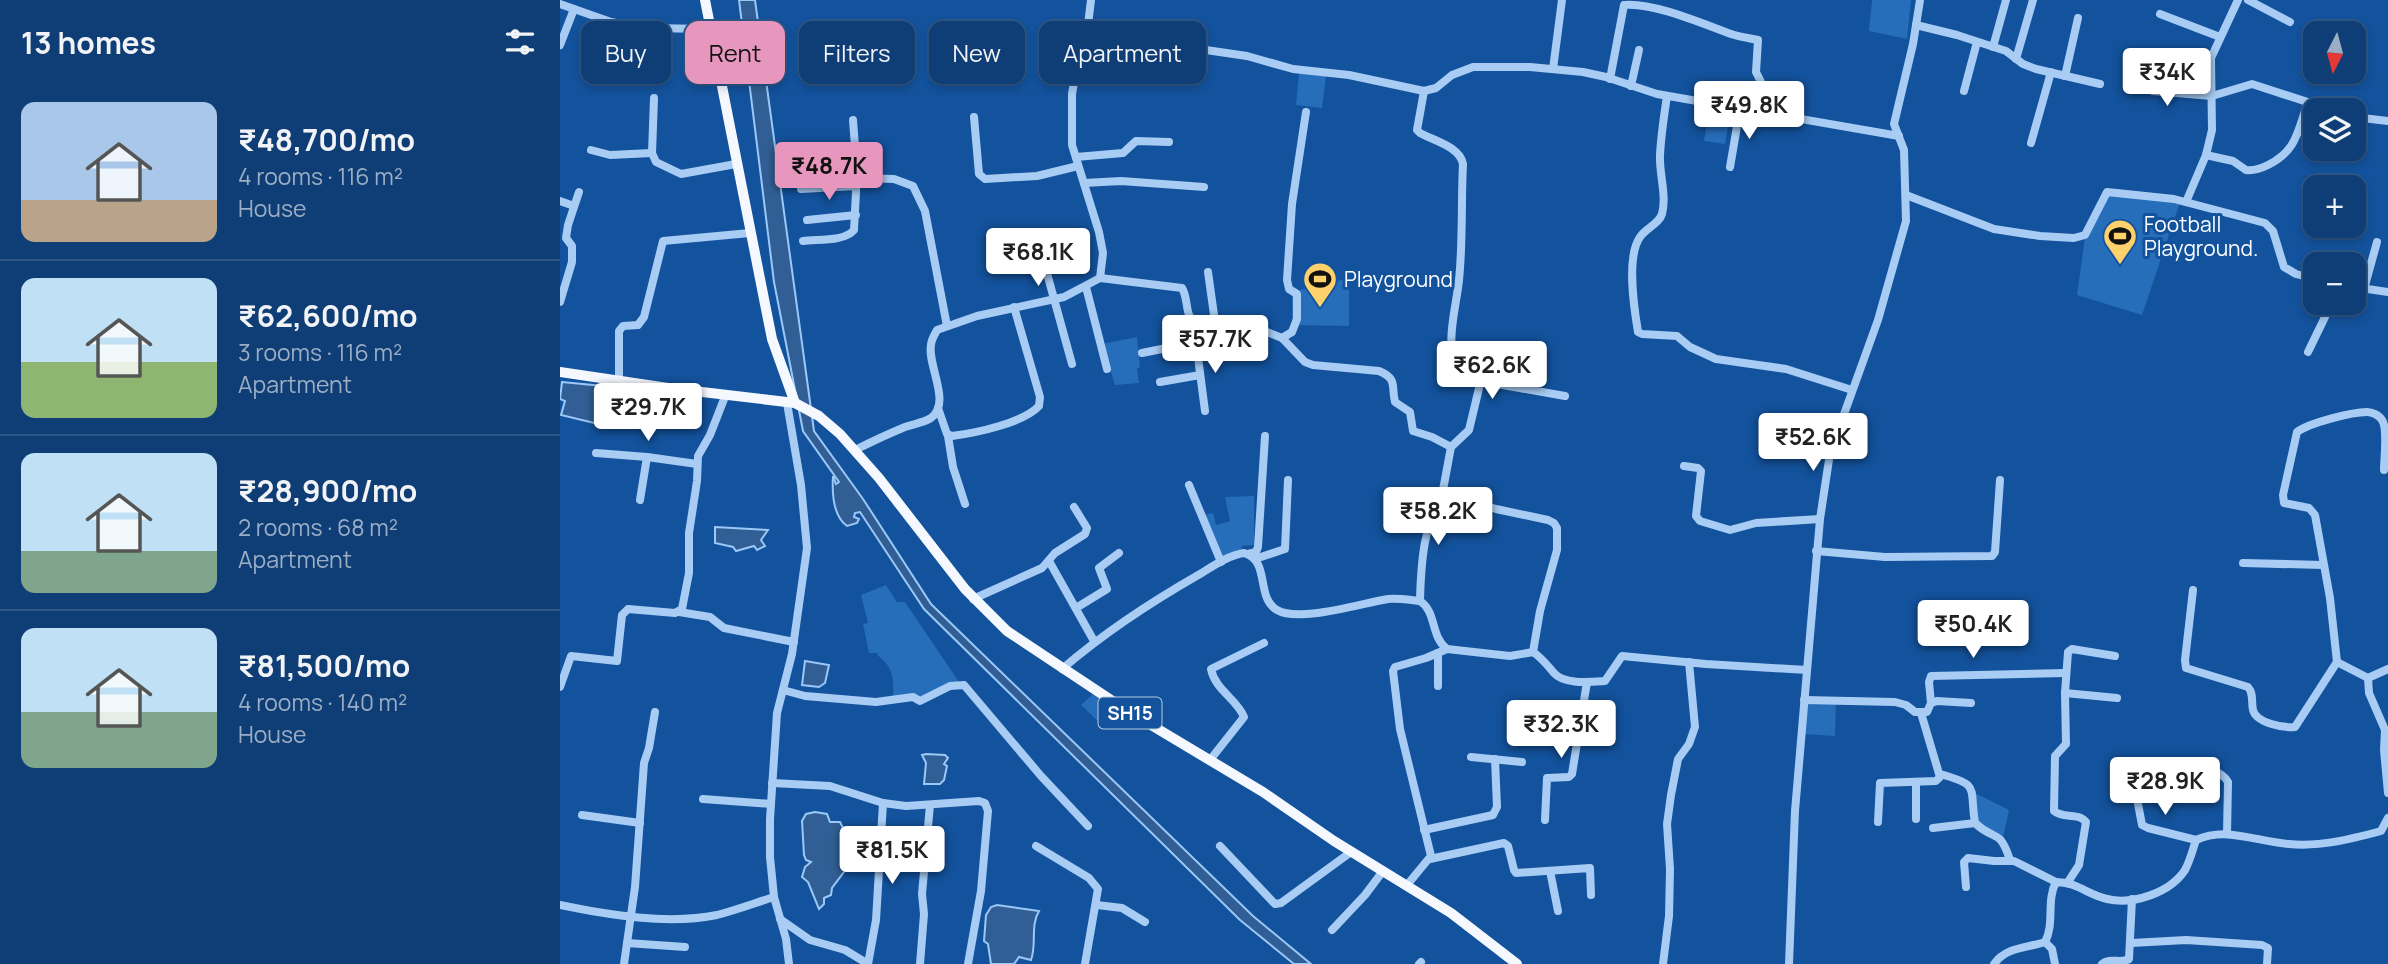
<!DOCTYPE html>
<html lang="en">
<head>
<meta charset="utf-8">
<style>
	body { margin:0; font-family:Manrope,sans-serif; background:#1c497d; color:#f1f3f6; height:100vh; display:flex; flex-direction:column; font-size:26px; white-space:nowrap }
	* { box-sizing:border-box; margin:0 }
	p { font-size:23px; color:#9baec5 }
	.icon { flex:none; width:38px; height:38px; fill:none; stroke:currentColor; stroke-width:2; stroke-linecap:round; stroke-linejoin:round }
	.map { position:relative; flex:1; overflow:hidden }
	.side { display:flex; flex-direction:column; background:#0e3e75; width:560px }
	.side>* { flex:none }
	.banner { position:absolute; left:21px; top:21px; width:665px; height:63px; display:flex; gap:14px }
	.needle { width:46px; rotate:186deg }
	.controls { position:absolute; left:1743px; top:21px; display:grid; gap:14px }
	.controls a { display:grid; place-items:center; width:63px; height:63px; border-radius:14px; background:#0e3e75; box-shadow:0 4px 10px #0003,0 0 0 2px #2e5787; font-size:35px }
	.price { position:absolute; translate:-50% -60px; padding:0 16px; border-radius:7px; background:#fff; color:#222; font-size:23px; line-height:46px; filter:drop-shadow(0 2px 4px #0008) }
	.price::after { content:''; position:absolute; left:50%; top:42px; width:21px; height:16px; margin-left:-10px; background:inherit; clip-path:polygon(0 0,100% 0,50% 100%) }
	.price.on { background:#e797bd; color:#111 }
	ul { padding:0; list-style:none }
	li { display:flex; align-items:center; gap:21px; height:175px; padding:0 21px }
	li+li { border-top:2px solid #2e5787 }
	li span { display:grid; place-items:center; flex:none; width:196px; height:140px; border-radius:14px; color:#555 }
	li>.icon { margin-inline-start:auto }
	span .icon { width:84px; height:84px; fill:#fffc; stroke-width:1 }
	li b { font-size:30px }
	h2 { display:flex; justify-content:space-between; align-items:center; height:84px; padding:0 21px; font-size:30px }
	.pill { padding:0 24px; border-radius:14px; background:#0e3e75; box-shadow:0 4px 10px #0003,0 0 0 2px #2e5787; font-size:24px; line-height:63px }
	.pill.on { background:#e797bd; color:#111 }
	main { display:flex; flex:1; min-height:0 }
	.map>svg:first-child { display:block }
</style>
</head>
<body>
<main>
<section class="side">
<h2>13 homes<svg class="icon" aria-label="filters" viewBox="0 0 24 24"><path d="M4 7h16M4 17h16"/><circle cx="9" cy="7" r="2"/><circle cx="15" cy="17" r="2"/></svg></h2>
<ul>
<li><span style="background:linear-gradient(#a9c7e8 70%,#b9a48a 0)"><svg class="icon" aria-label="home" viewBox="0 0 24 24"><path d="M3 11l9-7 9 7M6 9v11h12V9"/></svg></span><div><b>₹48,700/mo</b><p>4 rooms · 116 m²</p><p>House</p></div></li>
<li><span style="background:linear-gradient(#bfe0f5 60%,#8fb573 0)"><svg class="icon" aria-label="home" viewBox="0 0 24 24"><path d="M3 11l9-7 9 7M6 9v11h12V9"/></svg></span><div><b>₹62,600/mo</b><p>3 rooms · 116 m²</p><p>Apartment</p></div></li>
<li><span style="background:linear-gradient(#bfe0f5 70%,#7fa58c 0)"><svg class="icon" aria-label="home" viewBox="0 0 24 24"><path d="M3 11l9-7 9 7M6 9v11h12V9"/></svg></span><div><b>₹28,900/mo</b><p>2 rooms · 68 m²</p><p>Apartment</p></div></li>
<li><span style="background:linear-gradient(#bfe0f5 60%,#7fa58c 0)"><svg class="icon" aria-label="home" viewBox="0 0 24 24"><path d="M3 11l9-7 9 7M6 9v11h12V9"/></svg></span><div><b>₹81,500/mo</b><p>4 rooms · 140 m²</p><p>House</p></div></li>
</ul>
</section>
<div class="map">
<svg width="1828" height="964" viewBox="0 0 1828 964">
	<rect width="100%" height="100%" fill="#13529c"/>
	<g fill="#266dba">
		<path d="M1312 0H1351L1347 39 1309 31Z"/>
		<path d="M739 72 766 76 762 108 736 105Z"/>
		<path d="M1151 100 1172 103 1165 144 1144 141Z"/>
		<path d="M1547 192 1620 202 1582 315 1517 295 1525 237Z"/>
		<path d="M789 278V326L732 325V292Z"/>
		<path d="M577 337 580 367 577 369 579 383 555 385 542 344Z"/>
		<path d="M694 496V545L682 546V552L659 561 639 516 653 513 656 525 670 521 665 497Z"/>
		<path d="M326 585 337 602H345L401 685 360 701 333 699C334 680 334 667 317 655L318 653H309L303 624 308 623 301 595Z"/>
		<path d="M534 693 546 700 543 704 554 712 543 726 521 705Z"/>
		<path d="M1244 700 1276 702 1275 736 1242 734Z"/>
		<path d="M1415 793 1449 810 1442 842 1410 826Z"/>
	</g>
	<g fill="#315f95" stroke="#9bc8f7" stroke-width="2">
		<path d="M179 0H195L254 431 303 499 371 604 693 916 751 964H734L680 920 364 609 300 512 295 513 294 517 299 519 297 523 287 526C273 516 272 492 273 476L276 484 279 482 243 431 214 282Z"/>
		<path d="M2 382 53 387 52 398 54 410 51 427 1 415 5 401 0 399Z"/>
		<path d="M155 527 208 530 201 540 205 546 197 550 194 546 176 551 173 547 155 543Z"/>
		<path d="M245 661 269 665 265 683 259 687 242 685Z"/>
		<path d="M366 754 385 755 388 758 384 764 387 766 384 780 380 784H364L366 763 362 755Z"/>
		<path d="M255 812 267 814 270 822H280L290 842 298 847 299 857 292 860 291 867 287 868 272 888 271 895 264 898V904L259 909 248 882 242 877 245 867 251 862 246 860 244 855 242 821 246 814Z"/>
		<path d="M437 905 479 911C470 926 477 944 471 960L459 957 454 964H431L428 944 424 941 426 915 431 907Z"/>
	</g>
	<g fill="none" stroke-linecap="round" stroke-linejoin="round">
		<g stroke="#a8ccf4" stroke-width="8">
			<path d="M1688 0 1730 22"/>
			<path d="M0 4 51 22 87 28 149 29"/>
			<path d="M1600 14 1660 37"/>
			<path d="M1356 25 1397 35 1446 51 1463 64 1476 69 1540 84"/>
			<path d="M0 45 14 9"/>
			<path d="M1433 47 1446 0"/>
			<path d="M525 50 557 48 639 49 687 56 733 69 789 75 864 91 876 88 892 75 913 67H970L1023 72 1046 77 1097 94 1339 136"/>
			<path d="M1456 59 1473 0"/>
			<path d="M993 69 1002 0"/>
			<path d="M1603 70 1651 82"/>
			<path d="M1505 76 1518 18"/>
			<path d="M1050 79 1064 5C1093 2 1143 24 1171 34 1180 37 1189 38 1198 40L1196 72 1201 82 1197 112"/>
			<path d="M1573 84 1593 91 1652 96 1692 84 1772 110"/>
			<path d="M1071 86 1079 50"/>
			<path d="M864 91 857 130 860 133C875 141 900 147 903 164 901 203 903 242 899 280 896 310 884 343 898 372L915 379 920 384 909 430 891 447 883 490 885 493 936 509 988 520 994 523 997 528V550L980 611 973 652"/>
			<path d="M1404 91 1417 42"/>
			<path d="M1107 96C1104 116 1101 135 1100 155 1099 174 1107 195 1102 214 1099 224 1086 228 1080 237 1066 257 1074 308 1078 332L1082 334 1117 336 1130 347 1156 359 1226 369 1292 390"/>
			<path d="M94 98 92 153 96 162 121 174 176 164"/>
			<path d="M414 117 419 174 425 179 477 176 518 166"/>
			<path d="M1794 117 1828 121"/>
			<path d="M1471 143 1491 72"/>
			<path d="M31 150 50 155 92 153"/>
			<path d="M1646 155 1673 161 1686 170C1694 171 1700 169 1708 165 1737 151 1738 130 1748 102"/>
			<path d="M516 157 563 153 576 141 609 142"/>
			<path d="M1170 167 1180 109"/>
			<path d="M297 178 334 179 353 186 365 211 387 326"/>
			<path d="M524 183 561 181 644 187"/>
			<path d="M241 189 296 186"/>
			<path d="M1346 195 1434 229 1480 236 1514 238 1525 235 1547 192 1614 199 1705 223 1713 231 1724 267 1736 274 1755 279"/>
			<path d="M0 201 14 206"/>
			<path d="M1626 202 1646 155 1652 130 1651 58 1678 0"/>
			<path d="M247 220 296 215"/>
			<path d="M243 241C258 239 284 242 294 230L297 173 293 120"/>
			<path d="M480 248 512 364"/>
			<path d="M648 272 655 322"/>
			<path d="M540 278 622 288C629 299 624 317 636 323L674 321 702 330 722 338 745 362 753 365 819 371C838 379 831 386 835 402L850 412 853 431 872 437 891 447"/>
			<path d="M526 287 547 369"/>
			<path d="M1794 287 1828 292"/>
			<path d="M1804 289 1817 242"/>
			<path d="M0 302 12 262V246L6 238 8 225 19 192"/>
			<path d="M722 338 732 332 737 319V294L729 289 727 280 732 204 746 112"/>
			<path d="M636 342 645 411"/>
			<path d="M1748 352 1765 317 1766 303"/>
			<path d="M582 353 636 342V323"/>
			<path d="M59 381V331L63 326 78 325 84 317 103 241 190 233"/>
			<path d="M920 381 1005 396"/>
			<path d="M600 382 640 375"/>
			<path d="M227 403 241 485 247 548 232 654 217 713 210 819V857L214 897 226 939 229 964"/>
			<path d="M378 408 387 434 392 436C416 433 463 423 479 406L480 397 454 307"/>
			<path d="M388 436 393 467 405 504"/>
			<path d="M295 450C311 442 328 434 345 427 353 424 363 423 371 418 392 403 367 365 371 345 371 340 375 334 377 330L417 316 504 297 540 278 543 253 539 232 512 145V94L517 65 525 50 531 0"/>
			<path d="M36 453 87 457 137 464"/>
			<path d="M1124 466 1138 468 1141 471 1136 516 1140 521 1170 530 1196 523 1260 519"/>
			<path d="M629 485 661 562"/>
			<path d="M80 500 87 457"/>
			<path d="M1256 551 1325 557 1432 556 1435 552 1440 480"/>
			<path d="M688 554 696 552 698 547 705 436"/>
			<path d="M695 559 725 549 728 480"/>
			<path d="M489 561 534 641"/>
			<path d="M1683 563 1763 565"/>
			<path d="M1633 590 1625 660 1626 668 1688 687C1694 694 1691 701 1693 710 1696 723 1723 728 1735 727L1777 662"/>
			<path d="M413 599 482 568 495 553 525 534 527 528 514 507"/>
			<path d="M860 601C861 559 864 527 883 490"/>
			<path d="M516 608 547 589 539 568 559 553"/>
			<path d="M119 612 150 617 164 628 234 642"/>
			<path d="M878 653V686"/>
			<path d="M502 669C545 632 591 602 640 574 653 566 669 555 684 553 711 561 695 597 717 610 739 623 802 603 828 599 838 598 850 600 860 601 877 612 870 636 887 649L950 656 973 652C982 658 987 665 994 673 1004 685 1031 682 1045 681L1062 656 1146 664 1247 670"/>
			<path d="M1828 669 1808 678 1809 693 1825 730 1824 750 1828 793"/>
			<path d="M1808 678 1777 662 1770 598 1755 515 1749 508 1724 503 1723 495 1737 432C1749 423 1792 412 1807 412 1812 412 1819 415 1822 420 1828 428 1824 459 1824 470"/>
			<path d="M0 687 11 656 57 661 62 615 68 609 115 613 122 609 129 573V533L137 481 138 456 150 435 166 394"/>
			<path d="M223 690 245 696 316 702 353 697 360 701 390 686 404 685 481 776 528 826"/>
			<path d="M1505 693 1557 698"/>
			<path d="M1244 700 1335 702 1346 705 1355 712H1367L1371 703 1377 701 1411 703"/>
			<path d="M1371 703 1369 682 1371 676 1506 673"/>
			<path d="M911 757 962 762"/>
			<path d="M650 760 684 717C677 699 655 690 651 669L704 643"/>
			<path d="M1620 762C1635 766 1661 768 1668 782L1667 834"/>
			<path d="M1380 774C1421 785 1409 787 1415 823 1435 842 1439 827 1450 860"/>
			<path d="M212 783 270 786 323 803 346 806 419 801 425 803 428 811 421 891 408 964"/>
			<path d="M1576 793 1582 825 1588 828 1636 840"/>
			<path d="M143 799 211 804"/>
			<path d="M22 815 80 823"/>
			<path d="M1356 819V782"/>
			<path d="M985 820 987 778 1009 777 1012 774 1027 682"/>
			<path d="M1318 822 1320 783 1376 781 1380 777 1361 713"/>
			<path d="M1373 828 1415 823"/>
			<path d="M864 830 933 815 937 807 935 759"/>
			<path d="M476 846 529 878 538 889 525 964"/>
			<path d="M660 846 715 904 721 903 791 852"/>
			<path d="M870 859 944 843 948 846 954 870 956 873 1030 868 1031 895"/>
			<path d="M990 871 998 911"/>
			<path d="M1508 882 1519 865 1526 822C1518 812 1503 819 1494 811L1495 756 1506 744 1505 693 1508 652 1512 649 1555 656"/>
			<path d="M847 885 871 856 840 729 833 671 835 667 866 658 887 649"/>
			<path d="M1406 887 1404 862 1408 858 1434 861H1454L1496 882"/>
			<path d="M0 905C48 915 108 925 157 915 176 910 195 903 214 897"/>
			<path d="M537 905 562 908 585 922"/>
			<path d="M220 919 250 940 285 950 308 964"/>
			<path d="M772 930 805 895 823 871"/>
			<path d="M1485 942 1492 949 1495 964"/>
			<path d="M67 943 125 947"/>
			<path d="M1571 943 1626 940 1702 945 1708 948 1707 964"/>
			<path d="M64 964 75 887 84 763 89 748 95 712"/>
			<path d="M308 964 316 920 323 803"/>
			<path d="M360 964 364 914 362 894 370 805"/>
			<path d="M859 964 861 962"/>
			<path d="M1103 964 1109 916 1110 869 1107 824 1111 795 1118 759 1129 744 1135 727 1129 662"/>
			<path d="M1229 964 1235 811 1260 519 1270 453 1318 320 1346 221 1344 150 1334 124 1353 44 1360 0"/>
			<path d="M1434 964C1446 947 1467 948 1485 942 1495 924 1486 900 1496 882 1516 882 1529 895 1547 899 1573 905 1610 893 1625 870 1630 861 1633 849 1636 840 1667 826 1697 842 1729 844 1761 847 1791 839 1821 831L1828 818"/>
			<path d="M1542 964C1549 957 1561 964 1569 959L1572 899"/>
		</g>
		<g stroke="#f5f9ff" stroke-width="10">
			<path d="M145 0 205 304 212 339 235 403"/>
			<path d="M0 372 108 388 235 403 259 416 280 434 319 478 405 589 447 631 566 710 703 792 774 841 891 913 957 964"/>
		</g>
	</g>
	<defs>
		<g id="stadium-pin" transform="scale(1.75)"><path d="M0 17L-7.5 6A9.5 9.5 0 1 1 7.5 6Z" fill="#ffd16b" stroke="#13529c"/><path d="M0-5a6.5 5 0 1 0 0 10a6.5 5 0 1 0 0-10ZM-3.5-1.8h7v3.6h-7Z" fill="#111"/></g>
	</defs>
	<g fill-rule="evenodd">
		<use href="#stadium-pin" x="1560" y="236"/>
		<use href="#stadium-pin" x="760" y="279"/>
	</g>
	<g text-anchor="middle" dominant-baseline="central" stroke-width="6" stroke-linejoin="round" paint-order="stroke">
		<rect fill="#13529c" stroke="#b8cbe1" stroke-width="2" x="538.5" y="697.5" width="63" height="31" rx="5"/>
		<g font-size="19" font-weight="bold" fill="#fff">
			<text x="570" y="713">SH15</text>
		</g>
		<g font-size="21" fill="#fff" stroke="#13529c" text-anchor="start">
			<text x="1584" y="224">Football<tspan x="1584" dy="24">Playground.</tspan></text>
			<text x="784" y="279">Playground</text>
		</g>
	</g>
</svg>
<div class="controls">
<a><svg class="needle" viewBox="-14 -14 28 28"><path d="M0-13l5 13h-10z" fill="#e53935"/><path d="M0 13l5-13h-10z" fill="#9baec5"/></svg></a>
<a><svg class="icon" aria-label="layers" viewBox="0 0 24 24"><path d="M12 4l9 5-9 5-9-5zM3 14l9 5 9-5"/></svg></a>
<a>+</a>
<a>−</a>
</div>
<b class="price" style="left:1607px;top:108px">₹34K</b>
<b class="price" style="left:1189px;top:141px">₹49.8K</b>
<b class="price on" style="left:269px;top:202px">₹48.7K</b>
<b class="price" style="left:478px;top:288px">₹68.1K</b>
<b class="price" style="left:655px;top:375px">₹57.7K</b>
<b class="price" style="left:932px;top:401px">₹62.6K</b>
<b class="price" style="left:88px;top:443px">₹29.7K</b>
<b class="price" style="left:1253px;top:473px">₹52.6K</b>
<b class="price" style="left:878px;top:547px">₹58.2K</b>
<b class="price" style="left:1413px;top:660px">₹50.4K</b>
<b class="price" style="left:1001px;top:760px">₹32.3K</b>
<b class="price" style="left:1605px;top:817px">₹28.9K</b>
<b class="price" style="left:332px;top:886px">₹81.5K</b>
<div class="banner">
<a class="pill">Buy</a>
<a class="pill on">Rent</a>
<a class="pill">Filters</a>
<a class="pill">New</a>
<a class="pill">Apartment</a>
</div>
</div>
</main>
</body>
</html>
